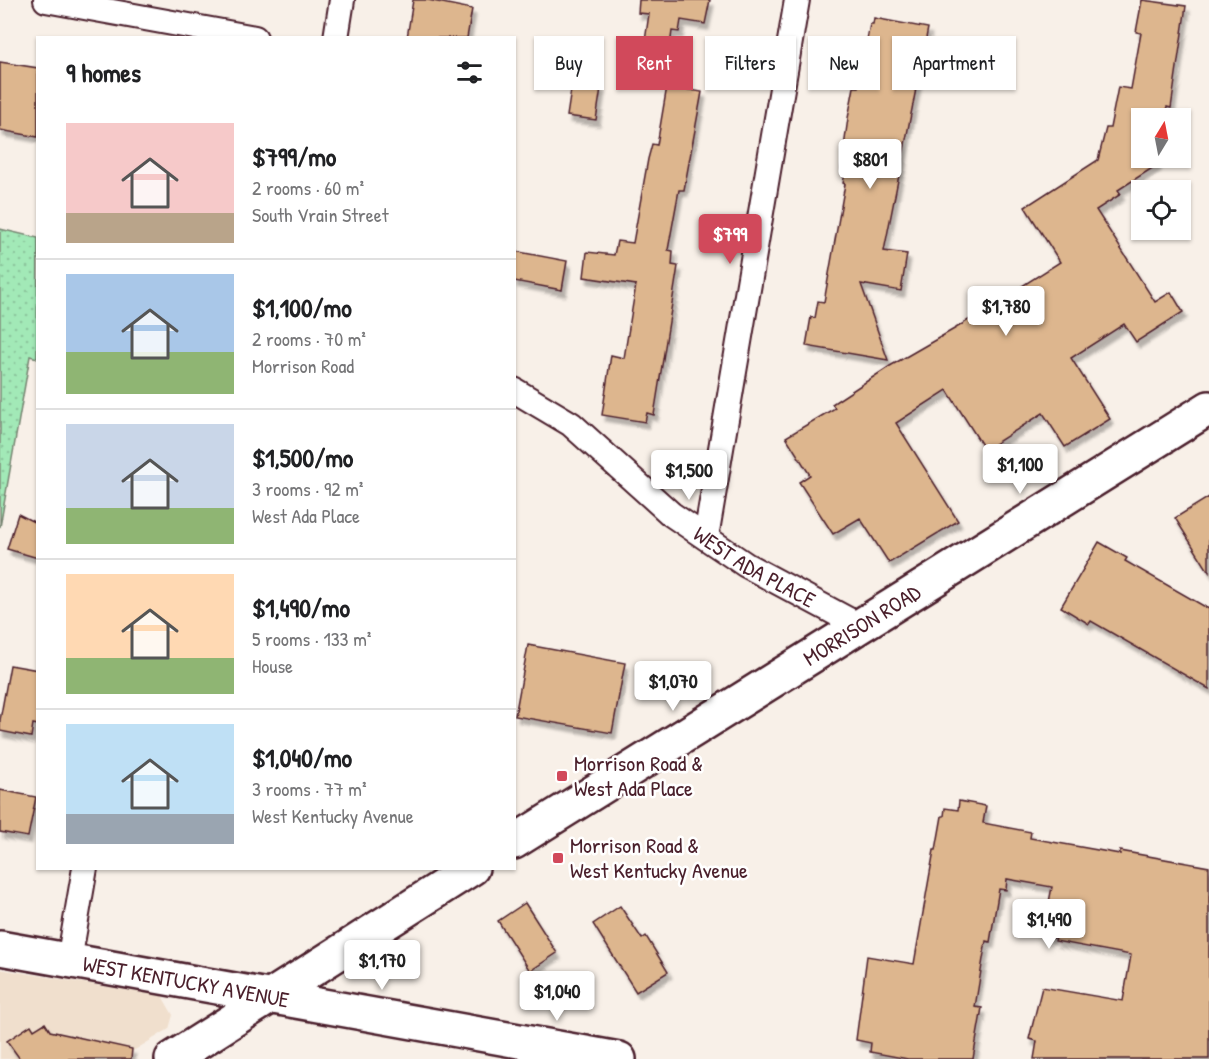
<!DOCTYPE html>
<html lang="en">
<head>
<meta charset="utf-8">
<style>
	body { margin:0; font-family:"Patrick Hand",sans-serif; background:#f2f2f2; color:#202124; height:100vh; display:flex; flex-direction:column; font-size:22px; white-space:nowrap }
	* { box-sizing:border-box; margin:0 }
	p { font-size:20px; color:#757577 }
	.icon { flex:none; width:33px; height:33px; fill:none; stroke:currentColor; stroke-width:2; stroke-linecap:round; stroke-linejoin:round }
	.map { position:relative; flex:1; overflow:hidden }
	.sheet { position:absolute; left:36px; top:36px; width:480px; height:834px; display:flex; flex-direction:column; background:#fff; border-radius:0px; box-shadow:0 2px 4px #0004 }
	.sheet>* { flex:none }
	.hud { position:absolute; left:534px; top:36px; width:570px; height:54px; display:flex; gap:12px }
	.needle { width:39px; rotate:10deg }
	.buttons { position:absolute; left:1131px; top:108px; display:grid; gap:12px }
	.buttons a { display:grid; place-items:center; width:60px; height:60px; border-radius:0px; background:#fff; box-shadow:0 2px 4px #0004; font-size:30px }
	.price { position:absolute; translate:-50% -51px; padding:0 14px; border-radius:6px; background:#fff; color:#222; font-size:20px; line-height:39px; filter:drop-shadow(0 2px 3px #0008) }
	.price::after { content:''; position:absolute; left:50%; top:36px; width:18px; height:14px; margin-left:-9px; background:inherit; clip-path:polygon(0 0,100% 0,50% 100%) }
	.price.on { background:#d1495b; color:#fff }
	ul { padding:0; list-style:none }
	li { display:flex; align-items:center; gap:18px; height:150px; padding:0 30px }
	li+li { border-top:2px solid #e0e0e0 }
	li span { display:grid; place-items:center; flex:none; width:168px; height:120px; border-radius:0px; color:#555 }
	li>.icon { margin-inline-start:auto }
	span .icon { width:72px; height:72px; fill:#fffc; stroke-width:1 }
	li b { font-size:26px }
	h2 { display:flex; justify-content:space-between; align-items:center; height:72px; padding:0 30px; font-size:26px }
	.tag { padding:0 21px; border-radius:0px; background:#fff; box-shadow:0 2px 4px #0004; font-size:21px; line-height:54px }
	.tag.on { background:#d1495b; color:#fff }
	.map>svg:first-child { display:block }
</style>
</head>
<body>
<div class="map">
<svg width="1209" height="1059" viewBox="0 0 1209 1059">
	<defs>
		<pattern id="grass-dots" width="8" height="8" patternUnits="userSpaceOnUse" patternTransform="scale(1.5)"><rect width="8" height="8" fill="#a2e9b7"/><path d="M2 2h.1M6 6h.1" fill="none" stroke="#8dc79e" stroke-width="1.8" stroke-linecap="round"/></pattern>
		<filter id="shadow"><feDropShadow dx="3.5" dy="6" stdDeviation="1.5" flood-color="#0004"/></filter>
	</defs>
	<rect width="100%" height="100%" fill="#f8f0e8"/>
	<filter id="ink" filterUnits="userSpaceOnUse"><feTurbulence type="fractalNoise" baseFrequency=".0167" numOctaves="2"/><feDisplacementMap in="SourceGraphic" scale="12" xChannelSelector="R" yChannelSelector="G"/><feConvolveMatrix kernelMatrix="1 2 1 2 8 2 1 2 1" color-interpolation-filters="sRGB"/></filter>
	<g filter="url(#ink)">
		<path fill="#f0dfcd" d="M0 969 162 996 173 1015 169 1029 120 1059H0Z"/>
		<path fill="url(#grass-dots)" stroke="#768471" stroke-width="1.5" d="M0 229 38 238 37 358 30 356 0 527Z"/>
		<g fill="#ddb68e" stroke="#4a1f2b" stroke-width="1.5" filter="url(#shadow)">
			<path d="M413 0H428L472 9 467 38H407Z"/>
			<path d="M639 0H710L705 24 681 20 679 32 672 31 670 46 645 41 649 14 638 13Z"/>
			<path d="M1142 0 1186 6 1171 108 1167 107 1165 118H1142V158H1158L1157 165 1118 190 1121 194 1096 210 1155 302 1171 292 1183 312 1136 342 1124 324 1071 358 1110 419 1065 447 1043 413 985 450 947 390 896 423 958 521 889 563 860 518 833 534 799 482 810 475 786 437 835 408 832 404 890 366 956 328 1060 262 1025 207 1098 160 1106 128H1110L1118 87 1131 89 1141 33 1136 32Z"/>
			<path d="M874 18 928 28 884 251 907 254 901 291 861 284 888 360 806 346 811 317 815 318 818 301 824 302 845 184 843 183 846 169H841L848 118 854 87H858L870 24H873Z"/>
			<path d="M0 62 38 68V137L0 130Z"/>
			<path d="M572 83 601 88 596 120 567 116Z"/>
			<path d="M667 86 702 92 684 190H679L668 250 673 251 672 265 678 266 654 415 647 413 645 422 602 415 611 355 624 358 636 285 584 277 587 252 614 255 617 241 633 243 648 159 652 144 657 145Z"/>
			<path d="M514 251 567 261 562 290 514 281Z"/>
			<path d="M1209 497V572L1175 518Z"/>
			<path d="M18 514 38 524V558L7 549Z"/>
			<path d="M1099 542 1127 558 1125 561 1209 609V689L1091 621 1089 624 1061 607Z"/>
			<path d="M528 645 625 663 612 733 515 716Z"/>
			<path d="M10 665 38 670V725L33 724 31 737 0 731V720Z"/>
			<path d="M0 790 36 797 28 837 0 832Z"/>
			<path d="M959 801 986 806 983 823 1031 832 1030 838 1120 854V851L1209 867V1059H1034L1037 1041 1029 1039 1042 987 1123 1001 1131 955 1055 941 1056 938 1047 937 1052 908 1048 907 1052 887 1007 879 1006 890 999 889 990 942 986 941 975 1007 982 1008 973 1059H908L870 1052 871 1043 856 1040 867 956 914 964 934 850H936L942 816H944L945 808 958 810Z"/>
			<path d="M525 903 557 953 530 971 498 921Z"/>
			<path d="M620 906 642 939 646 936 668 972 636 992 593 924Z"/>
			<path d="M45 1023 50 1031 132 1049 131 1059H20L7 1041 31 1025 34 1030Z"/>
		</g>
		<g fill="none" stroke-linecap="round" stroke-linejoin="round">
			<g stroke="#4a1f2b" stroke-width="28">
				<g id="street">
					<path d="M46 0 255 38"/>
					<path d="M336 38 342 0"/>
					<path id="s1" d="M514 390 571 424 671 514 746 565 858 625"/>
					<path d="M706 537 797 0"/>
					<path d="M69 961 85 868"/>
				</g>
			</g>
			<g stroke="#4a1f2b" stroke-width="38">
				<g id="secondary">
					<path id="s2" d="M514 842 1209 408"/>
					<path id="s3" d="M0 948 619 1059"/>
					<path d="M172 1059 472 868"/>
				</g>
			</g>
			<use href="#street" stroke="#fff" stroke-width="24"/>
			<use href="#secondary" stroke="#fff" stroke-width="33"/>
		</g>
	</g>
	<g fill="#d1495b" stroke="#fff" stroke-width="2">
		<rect x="556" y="770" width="12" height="12" rx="3"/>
		<rect x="552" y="852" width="12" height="12" rx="3"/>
	</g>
	<g text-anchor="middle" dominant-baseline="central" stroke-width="5" stroke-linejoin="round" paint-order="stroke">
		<g font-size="22" fill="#4a1f2b" stroke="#fff">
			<text stroke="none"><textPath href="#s1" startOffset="300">WEST ADA PLACE</textPath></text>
			<text stroke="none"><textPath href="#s2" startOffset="410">MORRISON ROAD</textPath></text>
			<text stroke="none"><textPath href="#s3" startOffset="189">WEST KENTUCKY AVENUE</textPath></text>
		</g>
		<g font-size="22" fill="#4a1f2b" stroke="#fff" text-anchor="start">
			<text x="574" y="763">Morrison Road &amp;<tspan x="574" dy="25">West Ada Place</tspan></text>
			<text x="570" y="845">Morrison Road &amp;<tspan x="570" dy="25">West Kentucky Avenue</tspan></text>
		</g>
	</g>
</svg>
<div class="buttons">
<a><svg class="needle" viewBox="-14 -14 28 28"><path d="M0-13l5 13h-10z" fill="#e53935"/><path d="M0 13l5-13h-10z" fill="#757577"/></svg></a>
<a><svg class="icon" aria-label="locate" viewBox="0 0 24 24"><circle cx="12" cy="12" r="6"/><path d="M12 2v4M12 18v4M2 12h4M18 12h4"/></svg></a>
</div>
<b class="price" style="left:870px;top:190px">$801</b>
<b class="price on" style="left:730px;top:265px">$799</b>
<b class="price" style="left:1006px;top:337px">$1,780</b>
<b class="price" style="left:1020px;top:495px">$1,100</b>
<b class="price" style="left:689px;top:501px">$1,500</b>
<b class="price" style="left:673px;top:712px">$1,070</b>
<b class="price" style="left:1049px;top:950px">$1,490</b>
<b class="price" style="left:382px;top:991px">$1,170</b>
<b class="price" style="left:557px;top:1022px">$1,040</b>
<div class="hud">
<a class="tag">Buy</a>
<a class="tag on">Rent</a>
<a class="tag">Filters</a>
<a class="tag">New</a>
<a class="tag">Apartment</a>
</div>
<section class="sheet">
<h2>9 homes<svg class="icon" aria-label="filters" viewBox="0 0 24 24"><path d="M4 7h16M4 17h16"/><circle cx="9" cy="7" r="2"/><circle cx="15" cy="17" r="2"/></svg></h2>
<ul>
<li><span style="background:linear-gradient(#f6c9c9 75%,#b9a48a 0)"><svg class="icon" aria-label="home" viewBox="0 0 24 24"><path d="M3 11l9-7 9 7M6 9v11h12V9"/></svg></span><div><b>$799/mo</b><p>2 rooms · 60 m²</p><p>South Vrain Street</p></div></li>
<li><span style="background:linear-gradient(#a9c7e8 65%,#8fb573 0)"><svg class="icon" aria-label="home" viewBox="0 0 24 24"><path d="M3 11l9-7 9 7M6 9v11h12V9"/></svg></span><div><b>$1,100/mo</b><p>2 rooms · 70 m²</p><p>Morrison Road</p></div></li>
<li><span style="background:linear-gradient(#c9d6e8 70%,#8fb573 0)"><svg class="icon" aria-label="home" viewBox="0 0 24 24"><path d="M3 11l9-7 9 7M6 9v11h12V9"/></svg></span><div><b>$1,500/mo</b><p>3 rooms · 92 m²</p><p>West Ada Place</p></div></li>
<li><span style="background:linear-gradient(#ffd9b3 70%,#8fb573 0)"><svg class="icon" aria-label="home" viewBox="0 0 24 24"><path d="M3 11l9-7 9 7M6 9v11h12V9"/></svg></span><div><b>$1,490/mo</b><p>5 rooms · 133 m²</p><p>House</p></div></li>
<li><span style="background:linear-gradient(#bfe0f5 75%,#9aa5b1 0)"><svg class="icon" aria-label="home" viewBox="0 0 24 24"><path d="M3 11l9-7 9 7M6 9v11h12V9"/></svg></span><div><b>$1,040/mo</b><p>3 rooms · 77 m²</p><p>West Kentucky Avenue</p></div></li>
</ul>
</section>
</div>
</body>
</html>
